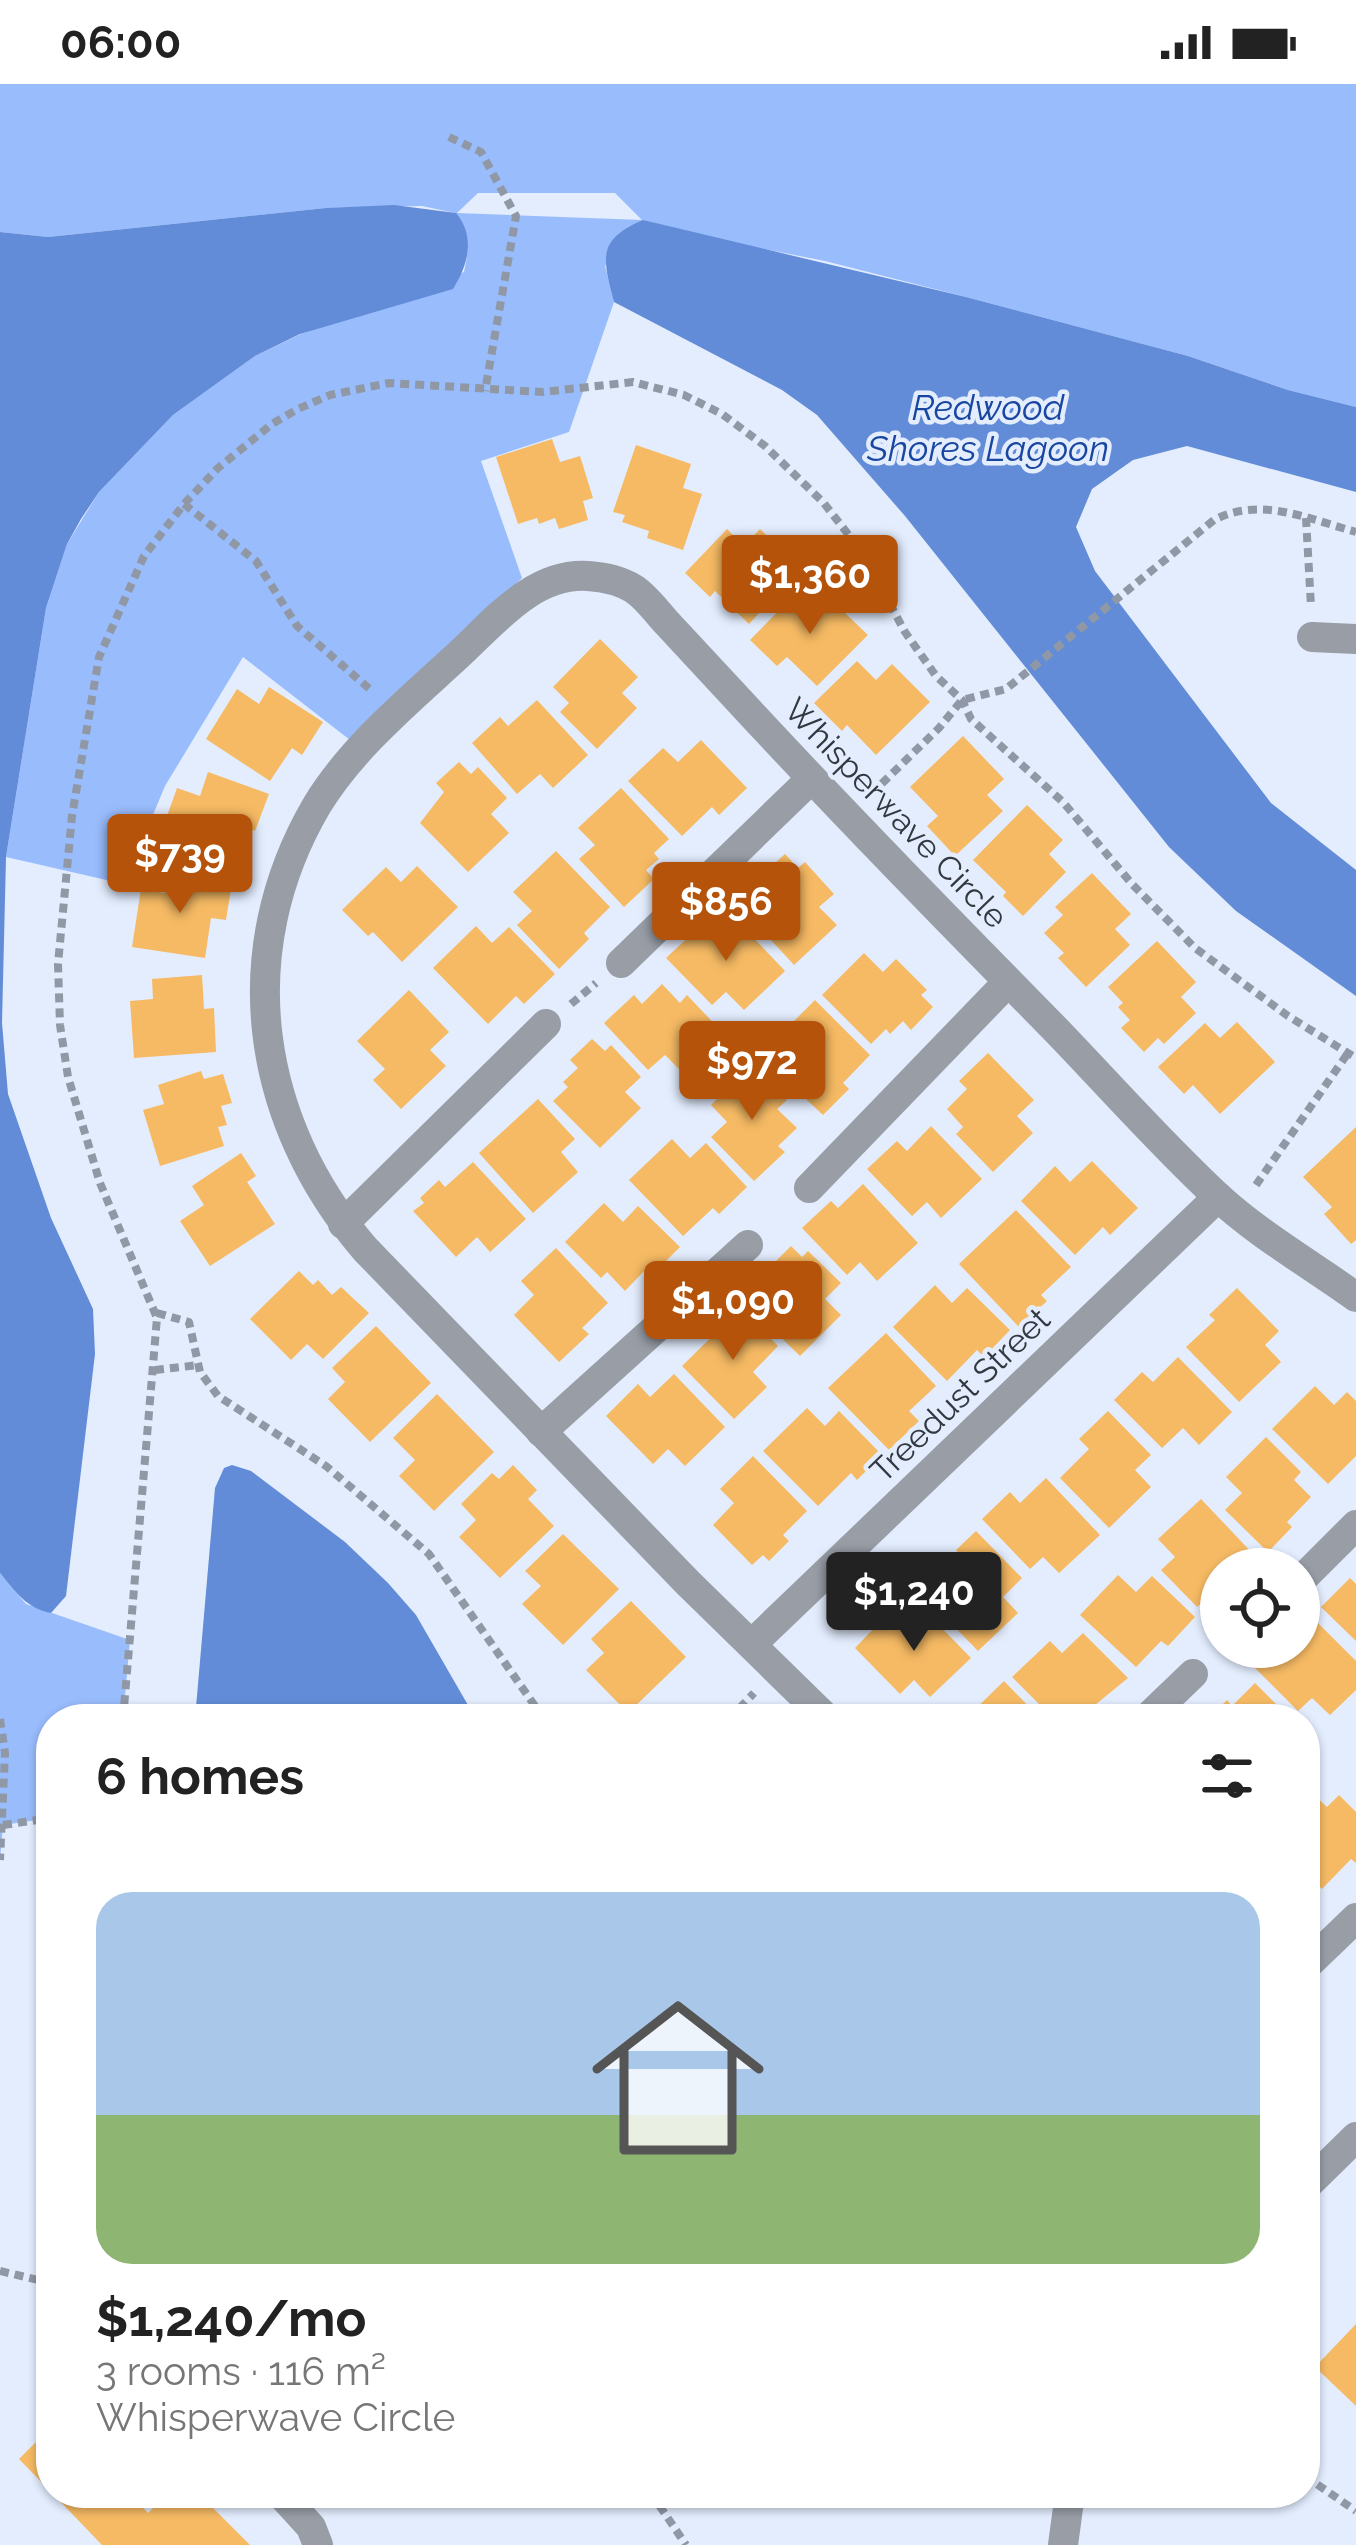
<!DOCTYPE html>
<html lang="en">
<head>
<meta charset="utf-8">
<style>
	body { margin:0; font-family:Raleway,sans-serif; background:#f6f6f6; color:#222; height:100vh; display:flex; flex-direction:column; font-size:45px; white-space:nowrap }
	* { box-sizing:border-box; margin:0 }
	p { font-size:39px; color:#767676 }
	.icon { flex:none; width:66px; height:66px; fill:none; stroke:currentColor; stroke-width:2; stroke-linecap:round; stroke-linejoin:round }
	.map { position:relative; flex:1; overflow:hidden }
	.sheet { position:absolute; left:36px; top:1620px; width:1284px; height:804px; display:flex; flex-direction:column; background:#fff; border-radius:48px; box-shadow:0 3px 9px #0004 }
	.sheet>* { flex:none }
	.fabs { position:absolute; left:1200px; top:1464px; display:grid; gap:24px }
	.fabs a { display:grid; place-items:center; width:120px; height:120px; border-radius:50%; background:#fff; box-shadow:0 3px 9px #0004; font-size:60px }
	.price { position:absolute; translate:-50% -102px; padding:0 27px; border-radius:12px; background:#b45309; color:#fff; font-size:39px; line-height:78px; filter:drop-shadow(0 3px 6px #0008) }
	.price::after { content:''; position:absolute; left:50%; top:72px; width:36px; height:27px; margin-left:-18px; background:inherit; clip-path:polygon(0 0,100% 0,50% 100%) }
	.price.active { background:#222; color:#fff }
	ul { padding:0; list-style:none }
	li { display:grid; align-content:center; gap:24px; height:636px; padding:0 60px }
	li+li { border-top:3px solid #e0e0e0 }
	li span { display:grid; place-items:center; height:372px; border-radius:36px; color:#555 }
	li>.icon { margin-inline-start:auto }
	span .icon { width:216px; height:216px; fill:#fffc; stroke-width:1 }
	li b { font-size:51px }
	h2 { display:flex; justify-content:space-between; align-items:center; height:144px; padding:0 60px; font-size:51px }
	.status { display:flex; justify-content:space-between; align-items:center; height:84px; padding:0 60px; background:#fff; direction:ltr }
	.status svg { height:33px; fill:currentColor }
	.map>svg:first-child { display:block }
</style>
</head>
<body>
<div class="status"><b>06:00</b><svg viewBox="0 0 49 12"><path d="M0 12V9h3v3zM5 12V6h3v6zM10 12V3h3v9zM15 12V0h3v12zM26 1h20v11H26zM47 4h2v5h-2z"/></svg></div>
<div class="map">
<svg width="1356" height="2461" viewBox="0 0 1356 2461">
	<rect width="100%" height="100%" fill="#e3edfe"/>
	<g fill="#99bcfc" fill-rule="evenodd">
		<path d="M0 0H1356V323L1288 306 1188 272 966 213 825 177 693 151 643 136 605 182 614 218 569 348 481 377 522 494 350 656 243 573 165 702 124 800 6 773 46 524 67 460 99 408 173 331 255 272 301 250 464 188C469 166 471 148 455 129L422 122 326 124 48 153 0 148ZM478 109H615L642 136 457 129Z"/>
		<path d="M0 1489 26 1520 130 1556 123 1635H51V1734L3 1741 0 1776Z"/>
	</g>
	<g fill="#628cd8">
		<path d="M394 121 456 129C476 153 468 181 453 205L300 250 255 272 173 331 99 408 81 435 67 460 46 524 6 773 2 939 8 1010 51 1134 93 1225 95 1270 66 1512 51 1529C27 1525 15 1507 0 1489V148L48 153 326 124Z"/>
		<path d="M643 136 966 213 1188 272 1288 306 1356 323V408L1187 362 1133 376 1092 405 1076 443 1095 487 1271 719 1356 786V912L1236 827 1169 763 905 432 817 331 782 306 614 218C603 175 596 156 643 136Z"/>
		<path d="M232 1381 251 1387 345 1458 388 1499 416 1531 476 1635H195L215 1404 224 1384Z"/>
	</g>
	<g fill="#f6ba64">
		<path d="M552 355 560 378 580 372 593 414 583 417 588 436 559 445 555 434 539 440 537 434 518 440 496 373Z"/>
		<path d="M636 361 691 380 683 404 702 410 683 466 647 454 649 447 622 438 625 431 613 428Z"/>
		<path d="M727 445 744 462 760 445 801 484 749 540 715 507 710 513 685 489Z"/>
		<path d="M825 510 868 551 817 602 787 573 777 582 750 556 794 511 809 526Z"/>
		<path d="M600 555 638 593 622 609 637 624 597 665 560 628 569 619 553 603Z"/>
		<path d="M857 577 876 596 892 580 930 618 876 671 847 641 842 647 814 619Z"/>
		<path d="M269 603 323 638 302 671 292 664 270 697 206 655 237 605 259 620Z"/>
		<path d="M537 616 588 671 553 704 540 690 517 710 472 659 500 633 508 642Z"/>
		<path d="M963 652 1004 695 987 711 1003 727 955 772 927 742 938 732 910 703Z"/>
		<path d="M701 656 747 704 719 731 712 723 682 752 628 697 663 664 678 678Z"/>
		<path d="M459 678 471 690 478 683 507 714 491 730 509 749 468 788 420 739 444 708 436 699Z"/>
		<path d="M208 688 269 710 255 747 244 743 230 783 158 757 177 704 200 712Z"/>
		<path d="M621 704 669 755 654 769 659 775 646 786 654 795 624 823 579 775 595 761 578 744Z"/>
		<path d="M1027 721 1063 756 1049 770 1066 788 1023 832 1003 812 1006 808 973 776Z"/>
		<path d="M556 767 610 823 584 849 589 855 559 885 517 841 532 827 513 808Z"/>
		<path d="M785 770 798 784 805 778 834 810 819 823 837 841 794 881 748 831 761 818 755 812 769 799 762 791Z"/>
		<path d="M417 782 458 823 402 878 373 848 368 852 342 826 386 783 401 798Z"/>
		<path d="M168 788 212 796 211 802 231 805 226 836 211 834 205 874 132 863 141 805 165 809Z"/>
		<path d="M1092 789 1131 830 1115 845 1130 861 1086 903 1058 874 1064 869 1044 849 1063 831 1055 823Z"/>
		<path d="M730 829 785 887 744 926 726 908 712 921 666 874 696 846 704 854Z"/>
		<path d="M476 842 492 859 509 843 555 890 524 920 516 912 488 940 433 884Z"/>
		<path d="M1157 857 1196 898 1181 913 1196 929 1164 960 1158 954 1144 968 1121 944 1130 936 1118 923 1123 919 1108 903Z"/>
		<path d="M864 869 883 888 896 875 927 906 921 911 933 923 911 946 903 937 890 950 886 945 871 960 822 911Z"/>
		<path d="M202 891 204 925 214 924 216 968 134 974 130 917 153 915 152 895Z"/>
		<path d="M662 900 680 919 687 911 723 949 681 987 665 971 648 986 604 939 634 911 642 920Z"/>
		<path d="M409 906 449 948 430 966 446 982 401 1025 373 996 385 985 357 957Z"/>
		<path d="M815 916 870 971 843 999 849 1005 823 1031 774 985 794 965 780 951Z"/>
		<path d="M1237 938 1275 978 1220 1030 1193 1001 1184 1010 1158 983 1205 939 1220 954Z"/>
		<path d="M592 955 605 967 611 961 641 993 625 1008 641 1024 600 1064 553 1017 568 1003 563 998 578 984 570 976Z"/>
		<path d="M988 969 1034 1016 1017 1032 1033 1049 993 1088 956 1050 963 1043 947 1025 967 1005 959 997Z"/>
		<path d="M752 980 787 1016 777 1025 797 1044 778 1062 785 1068 754 1097 711 1053 727 1038 711 1021Z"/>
		<path d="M201 987 204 995 223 990 232 1019 221 1022 227 1041 218 1043 224 1062 160 1082 143 1026 164 1020 158 1001Z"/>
		<path d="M538 1015 575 1055 561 1068 578 1088 533 1129 479 1069Z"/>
		<path d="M931 1042 982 1095 941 1134 927 1118 912 1132 867 1085 897 1057 907 1067Z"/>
		<path d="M1356 1043V1156L1351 1160 1324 1130 1332 1123 1303 1093Z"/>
		<path d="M672 1055 690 1074 706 1059 747 1103 719 1130 713 1124 683 1152 629 1096Z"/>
		<path d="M241 1069 256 1092 247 1098 275 1140 210 1182 180 1137 204 1121 192 1102Z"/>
		<path d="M1092 1077 1138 1124 1110 1151 1103 1143 1075 1171 1021 1117 1055 1082 1070 1098Z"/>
		<path d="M473 1078 526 1135 490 1168 477 1153 456 1173 413 1127 424 1119 420 1114 439 1096 445 1103Z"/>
		<path d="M863 1100 918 1159 877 1197 860 1178 847 1191 802 1144 831 1117 838 1124Z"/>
		<path d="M604 1119 623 1138 638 1122 680 1163 653 1190 647 1184 625 1207 607 1188 601 1194 565 1158Z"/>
		<path d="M1016 1126 1071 1183 1041 1211 1047 1217 1019 1243 959 1180Z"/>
		<path d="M791 1162 802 1173 808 1167 841 1199 825 1215 841 1231 800 1272 750 1223 764 1210 760 1205 775 1190 769 1184Z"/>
		<path d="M556 1164 608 1219 582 1244 589 1250 559 1278 514 1231 534 1211 521 1197Z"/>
		<path d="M299 1187 313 1201 318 1196 332 1211 341 1203 369 1229 323 1275 307 1260 291 1276 250 1235Z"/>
		<path d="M935 1201 952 1219 967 1204 1010 1246 984 1273 977 1266 947 1297 893 1243Z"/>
		<path d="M1237 1204 1279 1247 1265 1261 1281 1278 1239 1318 1186 1263 1215 1236 1209 1231Z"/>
		<path d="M741 1224 778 1262 753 1288 767 1303 734 1335 682 1282Z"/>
		<path d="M376 1242 431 1299 370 1358 328 1315 345 1298 332 1284Z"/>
		<path d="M886 1249 936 1302 909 1327 919 1337 889 1366 828 1304Z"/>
		<path d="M1178 1273 1232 1328 1199 1361 1183 1344 1162 1364 1114 1316 1142 1288 1153 1298Z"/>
		<path d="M674 1290 725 1343 685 1382 668 1365 653 1380 606 1332 638 1300 650 1313Z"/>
		<path d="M1315 1302 1334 1321 1347 1308 1356 1317V1372L1328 1400 1272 1345Z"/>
		<path d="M437 1310 494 1368 434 1427 399 1392 415 1376 393 1354Z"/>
		<path d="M807 1324 825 1342 839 1327 882 1371 857 1396 851 1389 818 1422 763 1367Z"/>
		<path d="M1108 1327 1151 1371 1135 1386 1151 1403 1109 1444 1060 1394 1089 1365 1079 1355Z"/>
		<path d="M1266 1353 1301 1388 1294 1396 1311 1413 1287 1438 1292 1443 1268 1468 1225 1426 1242 1409 1226 1393Z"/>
		<path d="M753 1372 807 1427 783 1451 789 1457 769 1477 763 1471 752 1481 713 1441 734 1419 720 1405Z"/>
		<path d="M513 1381 537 1406 528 1415 554 1442 500 1494 459 1453 476 1436 461 1420 492 1389 499 1395Z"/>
		<path d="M1046 1394 1100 1451 1059 1489 1043 1473 1030 1485 982 1435 1010 1408 1020 1419Z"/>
		<path d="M1201 1415 1256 1473 1243 1485H1221V1502L1197 1523 1161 1486 1175 1473 1158 1455Z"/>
		<path d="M976 1447 1022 1494 1003 1513 1018 1529 978 1567 943 1531 950 1524 931 1505 963 1474 956 1466Z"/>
		<path d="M563 1450 619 1505 563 1561 522 1520 541 1502 525 1487Z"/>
		<path d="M1118 1491 1136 1508 1152 1492 1195 1533 1168 1562 1161 1557 1136 1583 1080 1531Z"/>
		<path d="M1350 1494 1356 1500V1557L1321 1523Z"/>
		<path d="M631 1517 686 1573 628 1629 586 1586 604 1569 591 1555Z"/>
		<path d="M924 1526 971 1574 930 1613 914 1596 900 1610 855 1564 882 1536 892 1546 905 1533 911 1539Z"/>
		<path d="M1315 1536 1356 1577V1606L1330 1631 1312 1614 1298 1627 1254 1583 1274 1563H1299V1552Z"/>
		<path d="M1083 1549 1128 1594 1078 1635H1054L1012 1593 1050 1557 1062 1569Z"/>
		<path d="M1004 1597 1041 1635H965Z"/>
		<path d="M1255 1599 1291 1635H1208L1227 1616 1232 1622Z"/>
		<path d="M1309 1706 1327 1723 1339 1711 1356 1728V1779L1351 1775 1322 1805 1305 1789V1710Z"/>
		<path d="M1356 2240V2322L1315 2283Z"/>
		<path d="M51 2343V2408L19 2375Z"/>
		<path d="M52 2409H143L136 2416 148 2429 168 2409H198L250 2461H102Z"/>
	</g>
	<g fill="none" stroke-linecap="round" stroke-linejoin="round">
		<g stroke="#9098a5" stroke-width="8" stroke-dasharray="9 6" stroke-linecap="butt">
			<path d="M449 53 481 68 516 132 485 307"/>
			<path d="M184 420 256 477 297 542 372 607"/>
			<path d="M1306 434 1311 522"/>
			<path d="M871 710 939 644 962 616 1006 605 1214 436C1260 412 1309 435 1356 448"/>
			<path d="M571 920 596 899"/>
			<path d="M1256 1101 1348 969"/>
			<path d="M157 1229 189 1238 200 1288 218 1312 326 1382 429 1470 544 1635"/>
			<path d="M155 1286 199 1281"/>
			<path d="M0 1635 5 1669 0 1776"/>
			<path d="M123 1635 157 1234 100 1099 68 993 60 941 58 880 72 732 99 573 144 472 184 420 218 384 272 340 298 325 330 311 389 299 543 308 633 298 684 311 722 330 765 362 823 418 862 468 905 548 936 592 962 616 971 635 1063 718 1132 800 1195 864 1288 932 1356 974"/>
			<path d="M729 1635 754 1609"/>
			<path d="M3 1741 51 1734"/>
			<path d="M0 2187 51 2199"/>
			<path d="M1305 2392 1356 2427"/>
			<path d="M651 2409 686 2461"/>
		</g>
		<g stroke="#989da6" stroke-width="30">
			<path d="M1312 553 1356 555"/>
			<path d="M621 879 811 695"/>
			<path d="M809 1104 1008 898"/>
			<path d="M343 1140 546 940"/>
			<path d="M541 1348 748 1161"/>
			<path d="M1299 1498 1356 1441"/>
			<path d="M752 1560 1218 1113"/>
			<path d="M827 1635 688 1499 365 1165C256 1038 230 869 317 721 351 665 406 619 454 575 492 541 532 488 588 492 603 493 621 497 634 505 646 513 657 528 667 539 693 567 719 595 745 623 847 733 952 840 1057 947 1110 1002 1161 1060 1217 1112 1258 1150 1310 1180 1356 1213"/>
			<path d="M1146 1635 1193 1590"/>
			<path d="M1305 1883 1356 1834"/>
			<path d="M1305 2103 1356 2053"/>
			<path d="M280 2409 311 2443 318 2461"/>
			<path d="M1063 2461 1070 2409"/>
		</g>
	</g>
	<g text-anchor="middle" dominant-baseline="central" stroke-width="9" stroke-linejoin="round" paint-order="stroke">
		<g font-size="33" fill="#333840" stroke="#e3edfe">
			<text transform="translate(896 729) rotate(46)">Whisperwave Circle</text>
			<text transform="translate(960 1311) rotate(-44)">Treedust Street</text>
		</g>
		<g font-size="36" font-style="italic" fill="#1846a0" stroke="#e3edfe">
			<text x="988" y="323">Redwood<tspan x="988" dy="41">Shores Lagoon</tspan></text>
		</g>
	</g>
</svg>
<div class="fabs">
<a><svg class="icon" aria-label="locate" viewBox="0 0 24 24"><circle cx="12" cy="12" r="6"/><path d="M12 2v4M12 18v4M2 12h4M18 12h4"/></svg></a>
</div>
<b class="price" style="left:810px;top:553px">$1,360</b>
<b class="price" style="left:180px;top:832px">$739</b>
<b class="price" style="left:726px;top:880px">$856</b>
<b class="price" style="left:752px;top:1039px">$972</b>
<b class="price" style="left:733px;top:1279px">$1,090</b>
<b class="price active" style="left:914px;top:1570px">$1,240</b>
<section class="sheet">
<h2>6 homes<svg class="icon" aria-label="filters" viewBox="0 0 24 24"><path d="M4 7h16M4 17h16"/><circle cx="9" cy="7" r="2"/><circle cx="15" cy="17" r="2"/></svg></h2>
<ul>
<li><span style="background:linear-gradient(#a9c7e8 60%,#8fb573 0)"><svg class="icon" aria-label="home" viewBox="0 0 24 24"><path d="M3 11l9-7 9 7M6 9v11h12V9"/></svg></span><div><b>$1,240/mo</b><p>3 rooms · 116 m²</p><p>Whisperwave Circle</p></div></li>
</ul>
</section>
</div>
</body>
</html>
